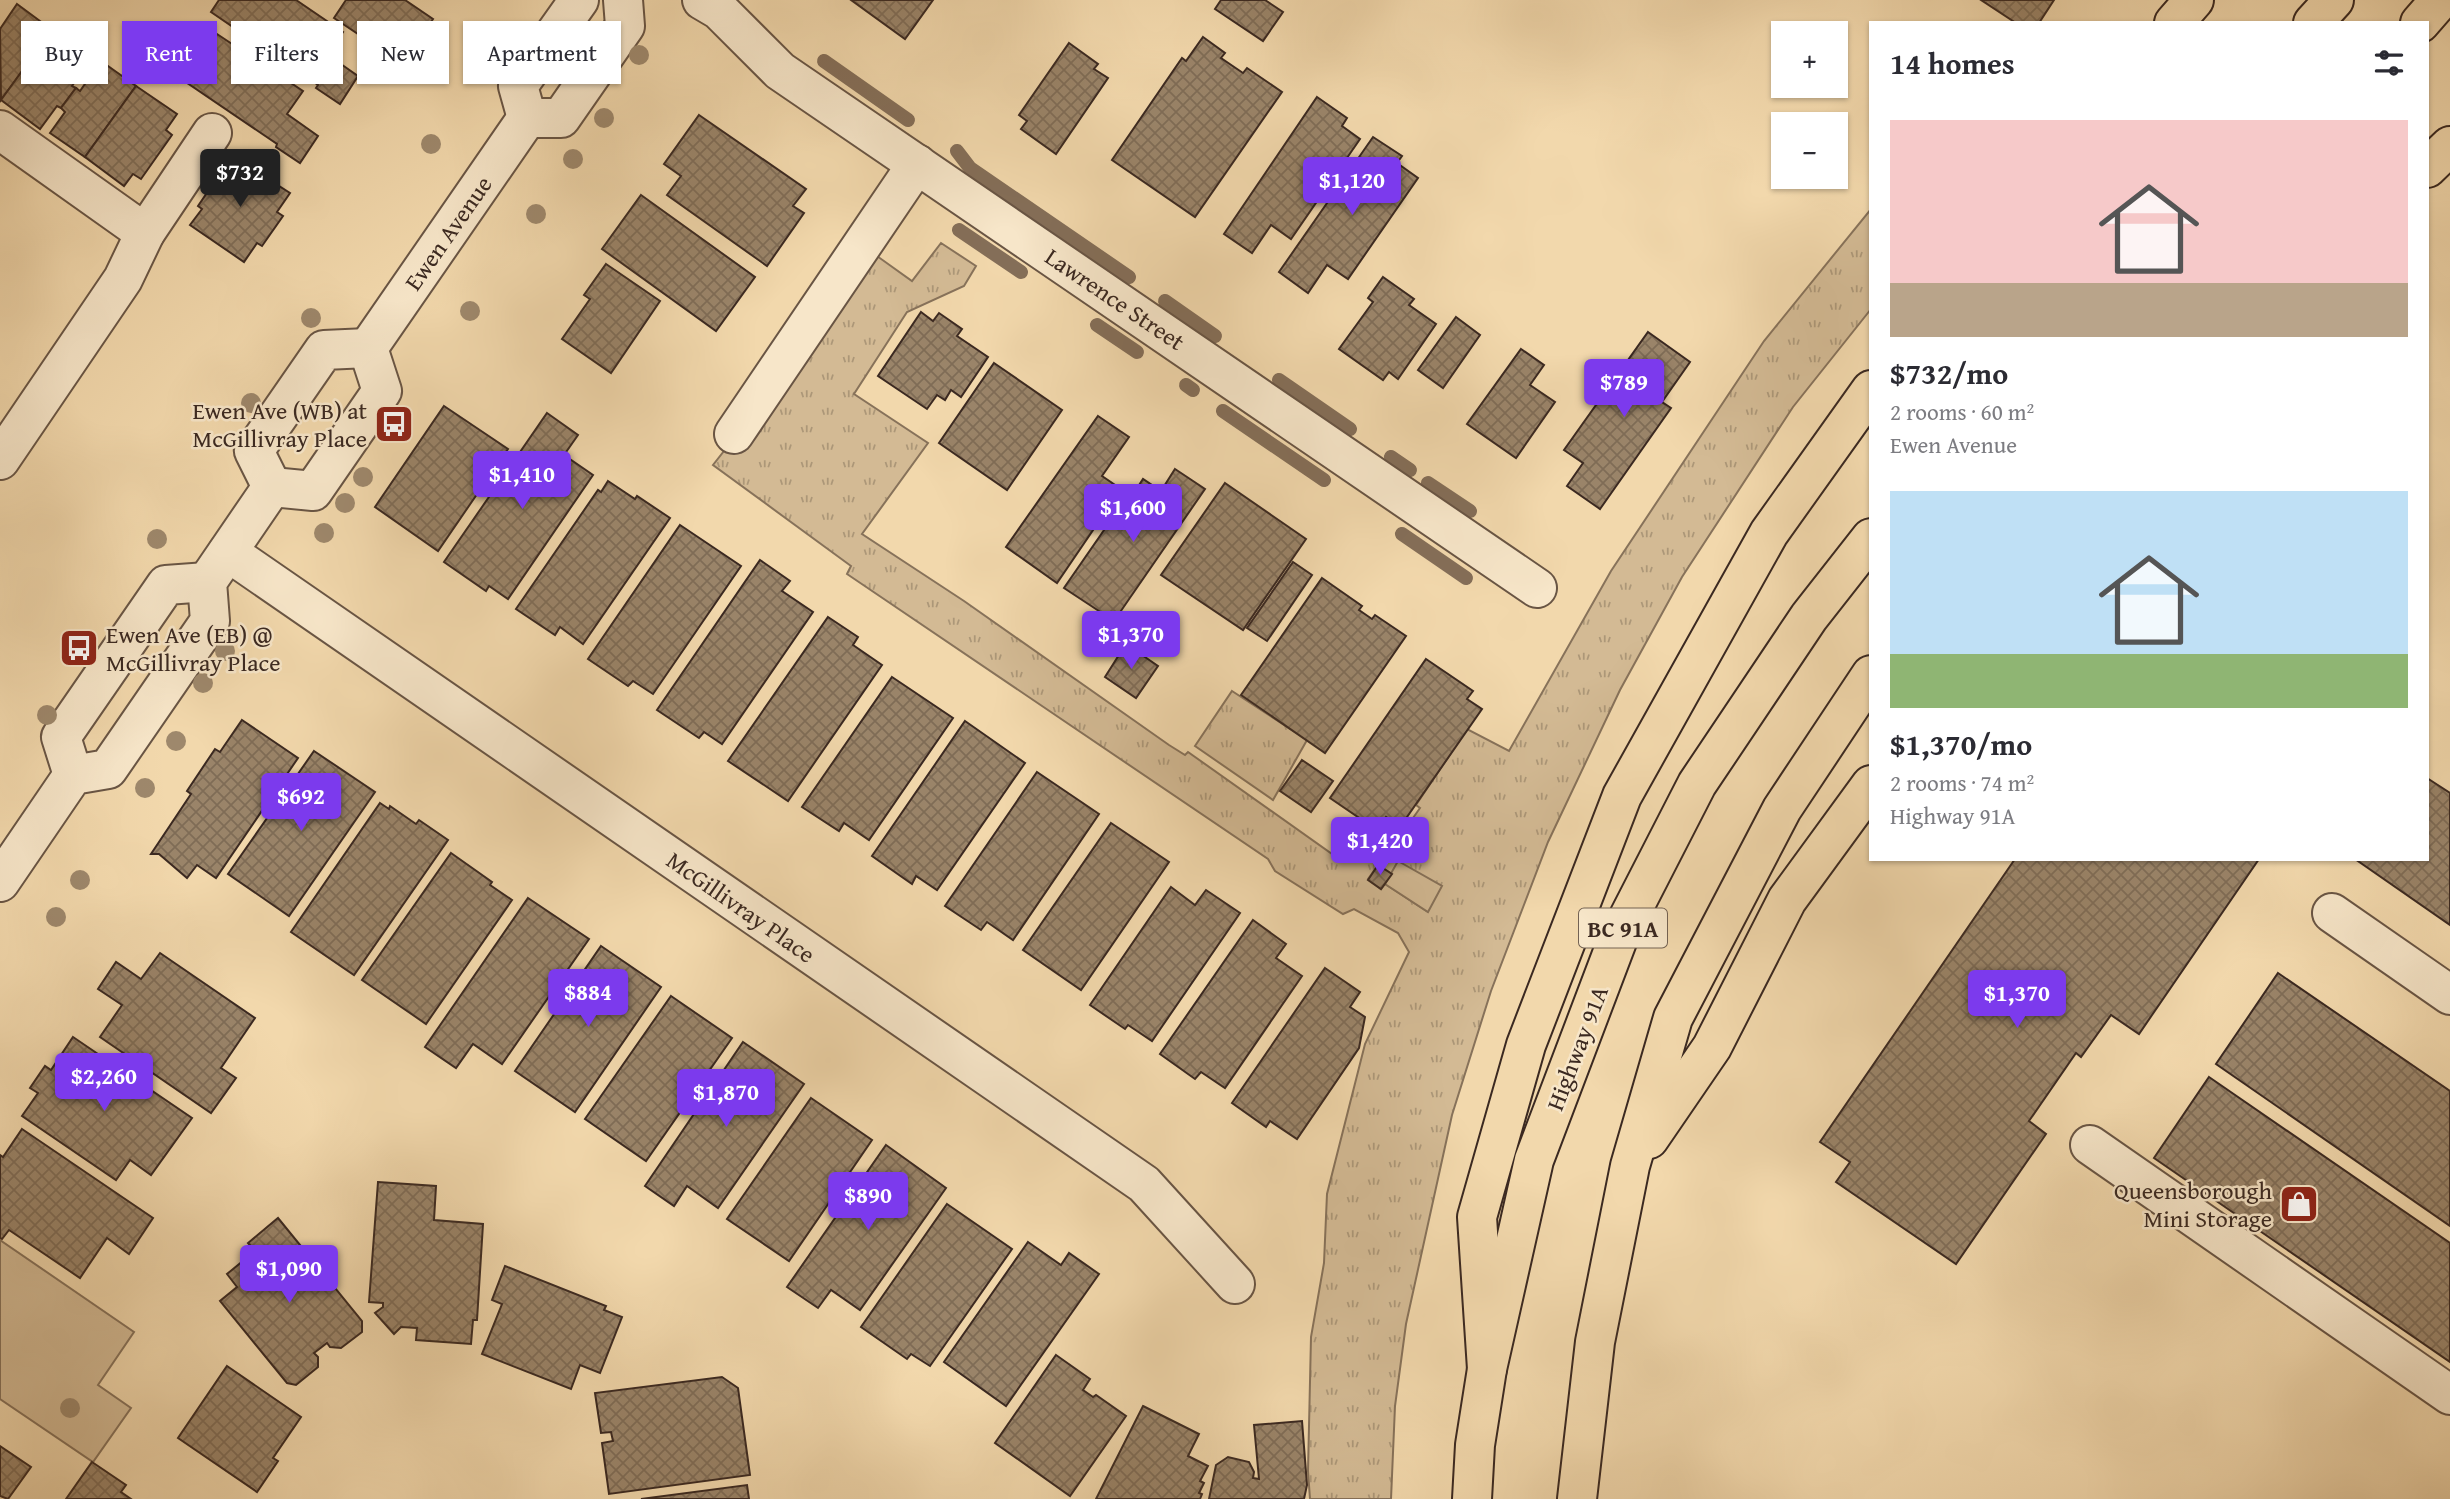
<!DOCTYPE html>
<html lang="en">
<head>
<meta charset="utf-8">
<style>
	body { margin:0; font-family:"Gentium Book Plus",serif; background:#f7f7f7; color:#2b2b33; height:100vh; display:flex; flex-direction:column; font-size:26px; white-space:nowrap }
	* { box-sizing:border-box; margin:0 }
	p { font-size:23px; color:#7c7c81 }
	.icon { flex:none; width:38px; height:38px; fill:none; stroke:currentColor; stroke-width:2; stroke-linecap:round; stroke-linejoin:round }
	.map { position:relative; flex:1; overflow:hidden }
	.drawer { position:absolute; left:1869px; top:21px; width:560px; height:840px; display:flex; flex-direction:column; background:#fff; border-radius:0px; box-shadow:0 2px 5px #0004 }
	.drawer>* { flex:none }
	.banner { position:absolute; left:21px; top:21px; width:665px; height:63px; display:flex; gap:14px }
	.fabs { position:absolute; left:1771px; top:21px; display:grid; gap:14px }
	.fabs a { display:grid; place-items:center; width:77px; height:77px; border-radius:0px; background:#fff; box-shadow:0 2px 5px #0004; font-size:35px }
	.price { position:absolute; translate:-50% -60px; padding:0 16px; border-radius:7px; background:#7c3aed; color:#fff; font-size:23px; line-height:46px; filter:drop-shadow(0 2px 4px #0008) }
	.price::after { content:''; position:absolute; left:50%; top:42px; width:21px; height:16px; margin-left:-10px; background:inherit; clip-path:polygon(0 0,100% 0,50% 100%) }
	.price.current { background:#222; color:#fff }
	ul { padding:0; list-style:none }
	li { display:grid; align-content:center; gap:14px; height:371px; padding:0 21px }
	li span { display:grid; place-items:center; height:217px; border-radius:0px; color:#555 }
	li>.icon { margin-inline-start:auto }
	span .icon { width:126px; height:126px; fill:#fffc; stroke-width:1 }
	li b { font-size:30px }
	h2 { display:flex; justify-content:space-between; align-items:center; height:84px; padding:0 21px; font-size:30px }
	.tag { padding:0 24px; border-radius:0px; background:#fff; box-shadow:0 2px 5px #0004; font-size:24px; line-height:63px }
	.tag.current { background:#7c3aed; color:#fff }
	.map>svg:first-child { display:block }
</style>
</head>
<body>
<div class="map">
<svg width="2450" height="1499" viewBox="0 0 2450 1499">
	<defs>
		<pattern id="grass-tufts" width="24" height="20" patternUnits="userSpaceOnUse" patternTransform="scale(1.75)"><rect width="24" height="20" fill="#d3ba94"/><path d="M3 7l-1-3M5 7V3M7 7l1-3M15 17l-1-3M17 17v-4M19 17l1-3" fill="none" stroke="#ac9778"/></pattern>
		<pattern id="building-cross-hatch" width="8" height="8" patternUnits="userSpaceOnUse" patternTransform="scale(1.75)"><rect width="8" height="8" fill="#9a8469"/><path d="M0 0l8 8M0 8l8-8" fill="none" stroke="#7f6c56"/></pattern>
	</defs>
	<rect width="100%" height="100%" fill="#f2d8ac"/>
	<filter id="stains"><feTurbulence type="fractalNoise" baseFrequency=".00286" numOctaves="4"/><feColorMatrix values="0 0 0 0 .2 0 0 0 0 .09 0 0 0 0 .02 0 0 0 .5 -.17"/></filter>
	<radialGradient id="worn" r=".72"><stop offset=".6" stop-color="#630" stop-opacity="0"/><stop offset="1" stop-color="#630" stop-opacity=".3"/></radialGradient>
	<g fill="url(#grass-tufts)" stroke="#87725a" stroke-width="2" fill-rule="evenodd">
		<path d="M1871 209V309L1793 407 1682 577 1620 690 1548 842 1491 991 1452 1115 1406 1324 1395 1406 1391 1499H1310L1308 1471 1311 1337 1324 1263 1327 1194 1365 1044 1409 952 1398 933 1354 909 1343 914 1275 871 1268 859 847 574 851 566 713 465 877 256 912 281 941 243 976 266 964 286 907 312 854 394 928 443 862 534 964 601 1169 745 1185 755 1188 752 1342 861 1357 840 1385 858 1420 808 1416 805 1467 729 1509 751 1611 571 1764 341ZM1378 865 1392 874 1428 912 1385 884 1381 889 1368 879Z"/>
		<path d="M1232 691 1307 740 1273 800 1195 746Z"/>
	</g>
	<g fill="#d3ba94" stroke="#87725a" stroke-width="2">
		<path d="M1398 861 1442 886 1428 912 1385 884Z"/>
		<path d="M0 1240 134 1332 98 1385 131 1408 93 1462 0 1399Z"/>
	</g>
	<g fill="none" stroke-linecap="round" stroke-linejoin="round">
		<g stroke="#846e58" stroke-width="14">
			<path d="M824 61 908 120"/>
			<path d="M957 151 970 168 1129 277"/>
			<path d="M959 230 1021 272"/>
			<path d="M1165 301 1215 336"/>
			<path d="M1097 325 1137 352"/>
			<path d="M1279 380 1350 429"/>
			<path d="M1186 385 1193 390"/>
			<path d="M1223 411 1324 480"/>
			<path d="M1391 457 1410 470"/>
			<path d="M1428 483 1470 511"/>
			<path d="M1402 534 1466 578"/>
		</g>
	</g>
	<g fill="url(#building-cross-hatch)" stroke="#3b2921" stroke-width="2">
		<path d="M219 0H296L343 32 328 55 358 76 340 104 316 88 318 85 211 12Z"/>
		<path d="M346 0H405L433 19 403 64 334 18Z"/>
		<path d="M851 0H933L905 39Z"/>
		<path d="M1221 0H1265L1283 12 1263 41 1215 9Z"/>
		<path d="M1981 0H2054L2039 23H2016Z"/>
		<path d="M17 4 52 30 1 100 0 29Z"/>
		<path d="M52 30 92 58 72 86 76 88 61 108 57 106 40 129 1 100Z"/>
		<path d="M217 34 303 91 287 114 318 136 300 163 276 147 277 144 171 72 191 43 205 52Z"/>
		<path d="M1203 37 1225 53 1221 58 1243 73 1247 68 1282 92 1195 217 1112 160 1182 58 1186 61Z"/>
		<path d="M1069 43 1098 64 1094 69 1108 78 1056 154 1021 129 1027 121 1019 115Z"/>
		<path d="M101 61 136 86 85 157 50 133 65 112 61 108 76 88 80 91Z"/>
		<path d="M136 86 177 114 166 130 172 135 141 179 133 174 124 186 85 157Z"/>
		<path d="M1317 97 1347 118 1342 126 1360 139 1291 239 1271 225 1252 253 1224 234Z"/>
		<path d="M699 115 806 189 793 206 804 213 767 266 667 195 681 176 664 164Z"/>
		<path d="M1373 137 1402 156 1397 163 1418 178 1348 279 1327 265 1308 293 1279 272Z"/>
		<path d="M232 156 290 193 277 212 283 216 262 246 257 243 244 262 190 225 202 209 198 206Z"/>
		<path d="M641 195 755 277 716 331 602 249Z"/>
		<path d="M606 264 660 301 611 373 562 339 590 299 584 295Z"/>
		<path d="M1383 277 1414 299 1409 305 1436 324 1398 379 1389 372 1383 380 1339 349 1373 302 1368 298Z"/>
		<path d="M921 312 933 321 939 313 962 329 957 336 988 357 961 397 951 390 945 400 937 395 927 409 878 376Z"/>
		<path d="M1456 317 1480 335 1443 388 1418 370Z"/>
		<path d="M1648 332 1690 362 1662 402 1671 408 1600 509 1567 486 1583 463 1564 450Z"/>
		<path d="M1521 349 1544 365 1530 385 1555 402 1516 458 1467 424Z"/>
		<path d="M994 363 1062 410 1007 490 939 443Z"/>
		<path d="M444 406 508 449 438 551 375 507Z"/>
		<path d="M547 413 578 435 564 455 593 475 508 599 489 586 486 591 444 562Z"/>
		<path d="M1098 416 1129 437 1102 476 1121 489 1057 583 1006 547Z"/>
		<path d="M1175 469 1205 489 1114 621 1064 588 1129 494 1132 496 1143 479 1161 491Z"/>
		<path d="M608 481 635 499 637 496 670 518 583 644 560 627 555 635 516 609 598 490 601 492Z"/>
		<path d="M1225 483 1306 539 1243 630 1161 575Z"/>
		<path d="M680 525 741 566 653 694 633 681 628 686 588 659Z"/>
		<path d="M760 560 790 581 782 591 813 612 722 744 704 732 699 738 657 710Z"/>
		<path d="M1293 562 1312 575 1267 641 1247 628Z"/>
		<path d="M1322 578 1362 606 1359 610 1372 619 1375 615 1406 636 1325 753 1241 695Z"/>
		<path d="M828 617 858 637 853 645 882 665 788 801 728 761Z"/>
		<path d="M1126 644 1158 666 1136 698 1105 677Z"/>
		<path d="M1426 659 1473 691 1467 699 1482 709 1400 827 1386 817 1377 830 1330 798Z"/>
		<path d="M892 677 953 718 869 840 844 823 839 831 802 807Z"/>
		<path d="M242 720 298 758 216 878 197 865 187 878 159 854H151L191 794 187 791 215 749 220 752Z"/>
		<path d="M965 721 1025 763 937 890 916 876 912 884 872 856Z"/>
		<path d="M314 751 375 792 289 916 228 874Z"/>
		<path d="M1302 760 1333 781 1311 812 1280 791Z"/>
		<path d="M1037 772 1099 814 1013 940 987 922 981 930 945 906Z"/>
		<path d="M2427 778 2450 793V925L2355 859H2427Z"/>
		<path d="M380 803 389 809 390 806 416 824 419 820 448 840 354 975 291 932Z"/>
		<path d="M1111 823 1169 862 1081 990 1023 950Z"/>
		<path d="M451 853 492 882 490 885 512 900 426 1024 362 980Z"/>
		<path d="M2015 859H2259L2139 1034 2111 1015 2081 1057 2076 1053 2029 1121 2046 1134 1956 1264 1836 1182 1850 1162 1820 1142Z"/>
		<path d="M1378 865 1392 874 1381 889 1368 880Z"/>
		<path d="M1171 887 1195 905 1206 890 1240 913 1152 1041 1128 1025 1125 1029 1090 1005Z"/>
		<path d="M528 898 589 939 502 1064 473 1044 456 1068 425 1047Z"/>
		<path d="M1253 920 1286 944 1276 958 1302 976 1225 1088 1201 1072 1195 1079 1160 1054Z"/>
		<path d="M601 946 661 987 575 1112 515 1071Z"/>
		<path d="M160 953 255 1018 221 1068 236 1078 211 1113 100 1037 122 1005 98 989 116 962 141 979Z"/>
		<path d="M1325 968 1360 992 1350 1007 1365 1017 1359 1048 1297 1139 1270 1121 1266 1127 1232 1103Z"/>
		<path d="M2278 973 2450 1091V1226L2216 1064Z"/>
		<path d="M671 996 732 1038 646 1161 585 1119Z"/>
		<path d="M73 1037 192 1118 151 1175 130 1160 116 1180 22 1116 38 1093 30 1088 45 1066 51 1070Z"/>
		<path d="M743 1042 804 1084 718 1208 687 1186 674 1206 645 1186Z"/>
		<path d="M2209 1077 2450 1243V1362L2154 1158Z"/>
		<path d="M811 1098 872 1140 789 1261 727 1219Z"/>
		<path d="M22 1129 153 1218 129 1254 107 1238 80 1278 9 1230 2 1239 0 1238V1155L3 1157Z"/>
		<path d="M886 1145 946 1188 860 1310 831 1290 818 1308 787 1287Z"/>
		<path d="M378 1182 436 1186 434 1220 483 1224 477 1320H473L471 1344 416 1340 417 1328 401 1327 394 1334 375 1313 383 1307V1303L369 1302Z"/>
		<path d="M947 1204 1012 1249 930 1366 911 1354 907 1359 861 1327Z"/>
		<path d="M278 1218 362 1321V1332L341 1348 330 1347 327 1343 314 1353 318 1357V1367L296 1385 287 1383 220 1301 237 1287 227 1274 255 1251 248 1243Z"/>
		<path d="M1028 1242 1061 1265 1069 1253 1099 1274 1006 1406 944 1362Z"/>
		<path d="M505 1266 606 1306 604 1310 622 1317 600 1373 580 1365 571 1389 482 1354 502 1304 492 1300Z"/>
		<path d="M1056 1355 1090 1379 1083 1390 1093 1397 1096 1395 1126 1416 1070 1496 995 1443Z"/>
		<path d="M227 1366 301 1417 273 1458 278 1461 257 1492 178 1438Z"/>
		<path d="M722 1377 738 1388 750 1475 609 1494 602 1443 613 1441 611 1432 601 1433 595 1393Z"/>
		<path d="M1143 1406 1199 1434 1188 1456 1208 1466 1200 1481 1204 1483 1199 1493 1202 1494 1200 1499H1096Z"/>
		<path d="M1302 1421 1307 1485 1304 1499H1209L1216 1465 1228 1457 1249 1462 1254 1472 1253 1478 1259 1479 1254 1425Z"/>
		<path d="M0 1446 31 1467 8 1499 0 1496Z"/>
		<path d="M92 1462 126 1485 121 1492 131 1499H66Z"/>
		<path d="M747 1485 749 1499H641Z"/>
	</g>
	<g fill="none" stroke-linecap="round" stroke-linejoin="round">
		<g stroke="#695544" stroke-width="42">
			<g id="minor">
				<path d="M702 0 719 10 780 71 1537 588"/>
				<path d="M527 118H561L625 26 623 0"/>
				<path d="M527 118 518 86 579 0"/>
				<path d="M0 130 145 233 123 279 0 460"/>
				<path d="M145 233 212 133"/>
				<path d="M368 348 527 118"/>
				<path d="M734 434 917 164"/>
				<path d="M272 487 254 451 324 350 368 348"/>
				<path d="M272 487 313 491 382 391 368 348"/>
				<path d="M228 552 1144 1184 1235 1284"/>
				<path d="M73 775 61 737 166 585 207 582"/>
				<path d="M0 882 73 775 108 769 210 621 207 582 272 487"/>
				<path d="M2332 913 2450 995"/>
				<path d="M2090 1145 2450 1395"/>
			</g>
		</g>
		<g stroke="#3b2921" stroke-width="42">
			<g id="highway">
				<path d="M2174 23 2194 0"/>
				<path d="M2313 23 2334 0"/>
				<path d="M2420 23 2440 0"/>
				<path d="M2427 168 2450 146"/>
				<path d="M1649 1139 1712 1047 1787 900 1871 785"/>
				<path d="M1487 1369 1477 1217 1526 1045 1622 796 1769 533 1871 390"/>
				<path d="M1472 1499 1475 1445 1487 1369 1534 1160 1619 936 1697 784 1809 617 1871 538"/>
				<path d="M1577 1499 1595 1342 1630 1166 1673 1018 1782 809 1871 675"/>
			</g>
		</g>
		<use href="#minor" stroke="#f7e6c9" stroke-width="38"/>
		<use href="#highway" stroke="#f2d8ac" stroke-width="38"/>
	</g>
	<g fill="#9e886c">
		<circle cx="496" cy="55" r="10"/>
		<circle cx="639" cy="55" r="10"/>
		<circle cx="604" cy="118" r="10"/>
		<circle cx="431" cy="144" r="10"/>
		<circle cx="573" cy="159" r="10"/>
		<circle cx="536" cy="214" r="10"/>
		<circle cx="470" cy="311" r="10"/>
		<circle cx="311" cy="318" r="10"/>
		<circle cx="251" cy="403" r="10"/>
		<circle cx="363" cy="477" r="10"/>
		<circle cx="345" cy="503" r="10"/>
		<circle cx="324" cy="533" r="10"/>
		<circle cx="157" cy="539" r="10"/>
		<circle cx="225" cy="651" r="10"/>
		<circle cx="203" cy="683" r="10"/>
		<circle cx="47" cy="715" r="10"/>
		<circle cx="176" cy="741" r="10"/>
		<circle cx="145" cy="788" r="10"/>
		<circle cx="80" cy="880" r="10"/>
		<circle cx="56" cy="917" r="10"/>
		<circle cx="70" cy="1408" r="10"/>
	</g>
	<defs>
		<g id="bus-square" transform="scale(2.0125)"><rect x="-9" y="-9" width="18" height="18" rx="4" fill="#8f2418" stroke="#f7e6c9"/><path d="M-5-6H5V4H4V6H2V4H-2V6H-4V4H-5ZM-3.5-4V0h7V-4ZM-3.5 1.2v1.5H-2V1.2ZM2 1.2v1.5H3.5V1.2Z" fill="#fff"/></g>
		<g id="shop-square" transform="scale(2.0125)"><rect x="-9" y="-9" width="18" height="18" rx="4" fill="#8f2418" stroke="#f7e6c9"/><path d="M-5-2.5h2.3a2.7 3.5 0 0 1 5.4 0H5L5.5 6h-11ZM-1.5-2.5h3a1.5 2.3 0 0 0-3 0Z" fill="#fff"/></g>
	</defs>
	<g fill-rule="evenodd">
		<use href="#bus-square" x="394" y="424"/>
		<use href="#bus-square" x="79" y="648"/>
		<use href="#shop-square" x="2299" y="1204"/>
	</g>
	<g text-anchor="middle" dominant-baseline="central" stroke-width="5" stroke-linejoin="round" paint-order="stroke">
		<rect fill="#f7e6c9" stroke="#736253" stroke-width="2" x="1579" y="908.5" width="88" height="39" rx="5"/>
		<g font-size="23" font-weight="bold" fill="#3b2921">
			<text x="1623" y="928">BC 91A</text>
		</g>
		<g font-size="24" fill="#3b2921" stroke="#f7e6c9">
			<text transform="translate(448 233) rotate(-55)">Ewen Avenue</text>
			<text transform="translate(1115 299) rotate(34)">Lawrence Street</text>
			<text transform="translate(741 907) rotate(35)">McGillivray Place</text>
			<text transform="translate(1577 1048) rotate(-69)">Highway 91A</text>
		</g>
		<g font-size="24" fill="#3b2921" stroke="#f7e6c9" text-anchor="end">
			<text x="367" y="410">Ewen Ave (WB) at<tspan x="367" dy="28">McGillivray Place</tspan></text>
			<text x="106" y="634" text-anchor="start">Ewen Ave (EB) @<tspan x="106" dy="28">McGillivray Place</tspan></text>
			<text x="2272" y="1190">Queensborough<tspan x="2272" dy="28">Mini Storage</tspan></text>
		</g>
	</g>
	<rect width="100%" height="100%" filter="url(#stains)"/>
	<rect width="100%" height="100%" fill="url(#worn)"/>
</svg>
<div class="fabs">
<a>+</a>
<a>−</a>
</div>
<b class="price current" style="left:240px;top:209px">$732</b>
<b class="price" style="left:1352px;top:217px">$1,120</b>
<b class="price" style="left:1624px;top:419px">$789</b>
<b class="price" style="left:522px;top:511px">$1,410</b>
<b class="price" style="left:1133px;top:544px">$1,600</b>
<b class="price" style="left:1131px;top:671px">$1,370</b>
<b class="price" style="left:301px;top:833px">$692</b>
<b class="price" style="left:1380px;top:877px">$1,420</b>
<b class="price" style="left:588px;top:1029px">$884</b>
<b class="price" style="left:2017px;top:1030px">$1,370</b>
<b class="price" style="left:104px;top:1113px">$2,260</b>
<b class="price" style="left:726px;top:1129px">$1,870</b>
<b class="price" style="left:868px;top:1232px">$890</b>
<b class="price" style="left:289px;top:1305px">$1,090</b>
<div class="banner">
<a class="tag">Buy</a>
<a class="tag current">Rent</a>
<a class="tag">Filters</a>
<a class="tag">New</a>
<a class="tag">Apartment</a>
</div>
<section class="drawer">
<h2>14 homes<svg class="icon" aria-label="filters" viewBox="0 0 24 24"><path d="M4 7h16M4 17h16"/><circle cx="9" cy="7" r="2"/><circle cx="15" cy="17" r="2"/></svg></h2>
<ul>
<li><span style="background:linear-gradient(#f6c9c9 75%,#b9a48a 0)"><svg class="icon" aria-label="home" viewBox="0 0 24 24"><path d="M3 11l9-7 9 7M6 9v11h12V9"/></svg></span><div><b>$732/mo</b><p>2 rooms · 60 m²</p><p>Ewen Avenue</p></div></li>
<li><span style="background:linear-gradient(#bfe0f5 75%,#8fb573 0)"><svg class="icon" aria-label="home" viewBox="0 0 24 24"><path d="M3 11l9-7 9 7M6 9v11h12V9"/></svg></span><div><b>$1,370/mo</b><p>2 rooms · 74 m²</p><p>Highway 91A</p></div></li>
</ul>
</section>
</div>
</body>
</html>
